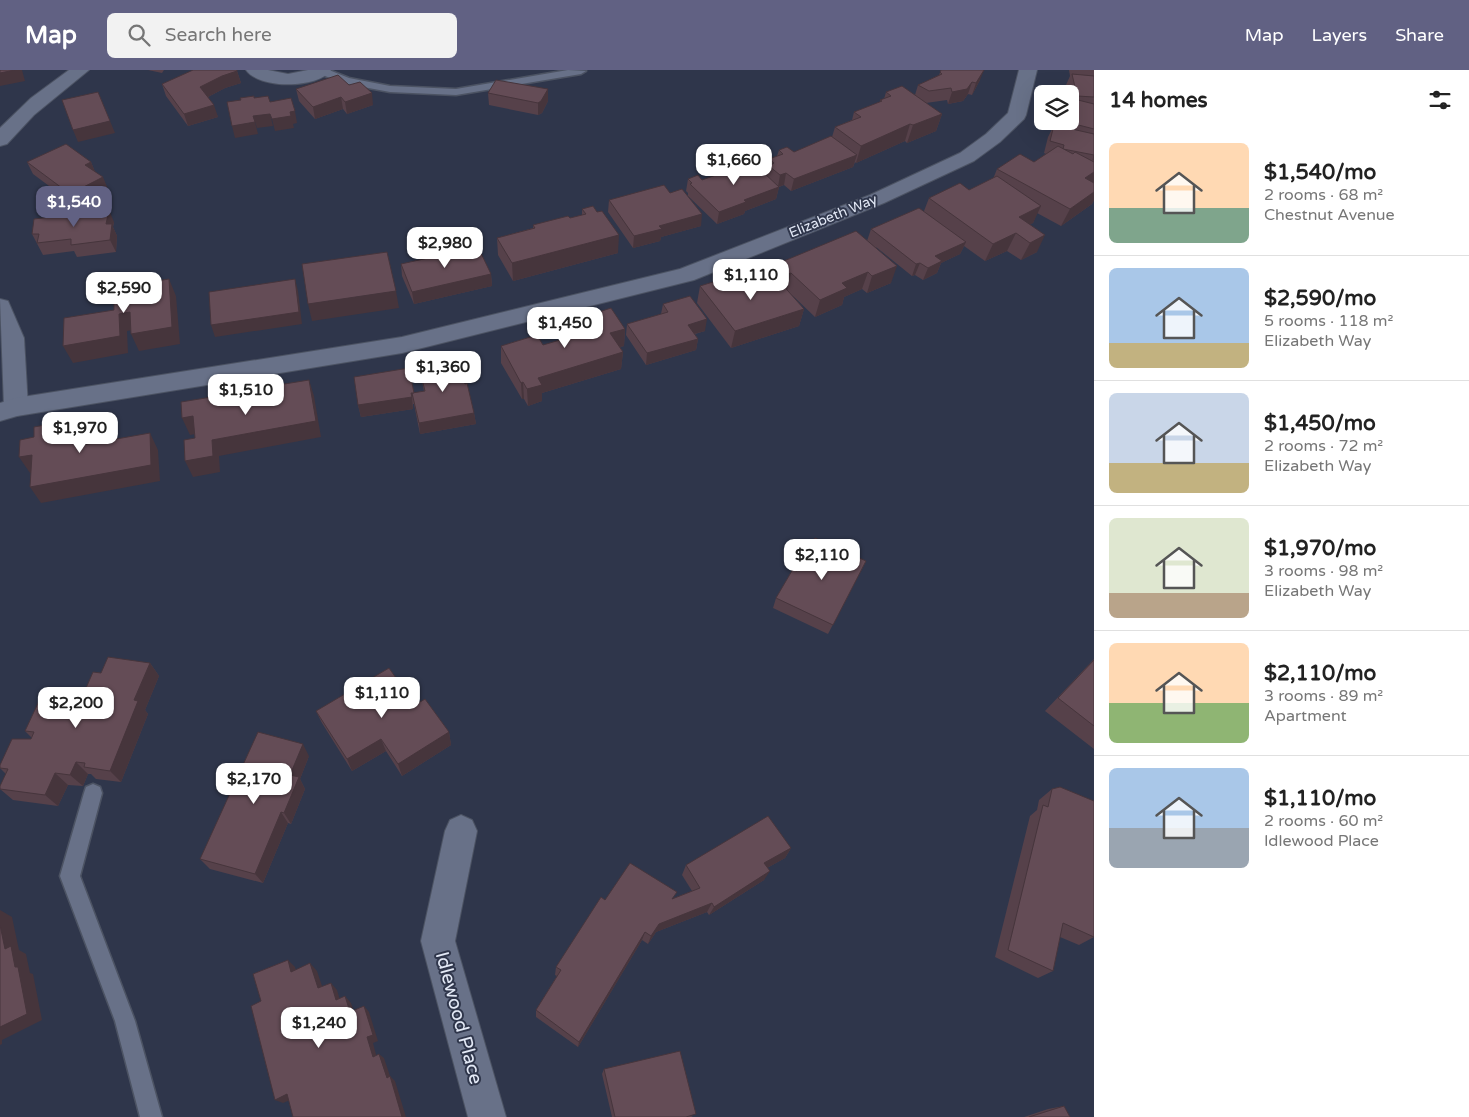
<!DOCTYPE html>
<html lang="en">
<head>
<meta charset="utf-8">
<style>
	body { margin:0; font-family:"Varela Round",sans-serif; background:#f2f2f2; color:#222; height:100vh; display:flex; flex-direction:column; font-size:19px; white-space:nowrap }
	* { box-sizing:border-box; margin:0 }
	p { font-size:16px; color:#767676 }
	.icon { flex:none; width:28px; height:28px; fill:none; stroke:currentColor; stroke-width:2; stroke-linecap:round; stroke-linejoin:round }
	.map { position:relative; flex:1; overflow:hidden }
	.details { display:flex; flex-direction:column; background:#fff; width:375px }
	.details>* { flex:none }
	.controls { position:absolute; left:1034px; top:15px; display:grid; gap:10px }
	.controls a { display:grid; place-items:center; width:45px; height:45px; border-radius:8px; background:#fff; box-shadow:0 5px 20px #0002; font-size:25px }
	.price { position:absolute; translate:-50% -42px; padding:0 11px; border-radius:10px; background:#fff; color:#222; font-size:16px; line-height:32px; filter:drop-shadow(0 1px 2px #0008) }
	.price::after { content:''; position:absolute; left:50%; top:30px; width:15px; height:11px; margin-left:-8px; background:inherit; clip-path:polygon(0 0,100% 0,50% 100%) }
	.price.active { background:#616183; color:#fff }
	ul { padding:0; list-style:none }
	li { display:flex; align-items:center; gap:15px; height:125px; padding:0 15px }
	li+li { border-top:1px solid #e0e0e0 }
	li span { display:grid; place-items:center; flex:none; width:140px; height:100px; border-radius:8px; color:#555 }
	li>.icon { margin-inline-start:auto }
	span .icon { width:60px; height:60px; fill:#fffc; stroke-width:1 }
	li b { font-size:21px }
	h2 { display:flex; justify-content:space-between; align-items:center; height:60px; padding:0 15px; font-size:21px }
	header { display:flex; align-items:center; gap:30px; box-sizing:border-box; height:70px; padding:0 25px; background:#616183; color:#fff }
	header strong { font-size:24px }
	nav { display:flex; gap:28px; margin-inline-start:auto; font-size:18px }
	.search { width:350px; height:45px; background:#f2f2f2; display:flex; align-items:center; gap:12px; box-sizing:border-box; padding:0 18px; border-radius:8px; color:#767676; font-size:19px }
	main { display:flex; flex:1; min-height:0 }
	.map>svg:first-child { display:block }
</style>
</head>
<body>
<header>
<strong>Map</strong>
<div class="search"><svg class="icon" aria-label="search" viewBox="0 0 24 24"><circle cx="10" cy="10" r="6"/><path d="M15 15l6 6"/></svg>Search here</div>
<nav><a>Map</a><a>Layers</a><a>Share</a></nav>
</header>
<main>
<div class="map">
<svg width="1094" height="1047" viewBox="0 0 1094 1047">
	<rect width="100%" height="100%" fill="#2f364b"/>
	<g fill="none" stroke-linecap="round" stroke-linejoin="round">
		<g stroke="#4c5363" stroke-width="3">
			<g id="service">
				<path d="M317 0H329L349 8 390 16 456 19 568 0 586 1 581 4 456 25 390 22 342 13 318 3Z"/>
				<path d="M93 714 100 717 102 723 80 806 135 951 162 1047H140L115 951 60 806 84 723 86 717Z"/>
			</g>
		</g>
		<g stroke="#4c5363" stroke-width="2">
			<g id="minor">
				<path d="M69 0H89L34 45 7 74 0 76V58L2 56 31 28Z"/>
				<path d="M246 0H268L288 4 308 0H331C318 19 259 19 246 0Z"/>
				<path d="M0 229 8 231 24 268 28 337 25 343 16 346 7 343 4 337Z"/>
				<path d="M461 745 472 750 477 761 455 871 506 1047H468L421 871 445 761 450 750Z"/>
			</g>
		</g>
		<g stroke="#4c5363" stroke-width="2">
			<path id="tertiary" d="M1019 0H1037L1026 45 1024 49 1000 72 974 91 884 133 694 210 402 283 17 346 0 351V333L16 328 402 267 680 199 870 125 960 83 986 64 1008 43Z"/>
		</g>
		<use href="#service" fill="#687188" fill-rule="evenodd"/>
		<use href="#minor" fill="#687188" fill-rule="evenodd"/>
		<use href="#tertiary" fill="#687188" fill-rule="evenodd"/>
	</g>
	<g fill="#56414a">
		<path d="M148 0H164L162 3Z"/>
		<path d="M941 0 980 10 972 25 968 24 963 31 948 34 947 30 926 33 942 44 936 61 907 73 905 71 856 93 855 92 853 97 791 121 784 115 779 117 776 129 745 141 744 144 717 154 688 126V123L686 121 688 109 702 110 766 106 767 102V101L769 89 777 86 779 80 794 82 832 67 835 57 852 50 854 42 880 32V30L884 29 886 22 915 25 918 15 939 5Z"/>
		<path d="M1069 0H1094V130L1092 134 1061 156 1037 143 1033 153 1030 154 1037 182 1021 190 1007 181 985 191 964 176 960 184 941 193 937 203 923 210 915 205 912 206 876 177 891 213 867 223 862 219 844 227 842 235 815 247 791 224 804 239 799 256 731 278 697 233 700 216 737 217 750 213 751 209 773 204 775 197 778 196 779 193 867 171 871 159 924 141 929 128 969 120 993 109 997 99 1034 92 1046 84 1044 83 1048 67 1054 55H1056L1057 51H1070V24H1068L1066 15 1070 6Z"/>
		<path d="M237 1 241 13 225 18 208 27 218 47 188 56 166 26 162 14Z"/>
		<path d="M349 15 373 35 347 44 343 39 315 49 299 31 296 19Z"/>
		<path d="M488 23 548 31 542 43 538 45 489 35Z"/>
		<path d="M27 92H91L95 102 108 119 76 136 33 104Z"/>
		<path d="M670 123 701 156 661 167 660 171 633 178 608 142 609 130Z"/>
		<path d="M582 139 618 183 513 211 498 185 497 168 533 158V155L570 148 582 145Z"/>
		<path d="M114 152 113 157 117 166 116 182 77 187 74 181 43 185 32 164Z"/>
		<path d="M401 194 491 204 492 216 414 234 402 206Z"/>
		<path d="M663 234 705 261 695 264 698 269 696 280 646 295 626 265 627 254 661 244Z"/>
		<path d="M596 243 625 259 624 276 620 277 623 282 621 299 542 323V331L528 336 524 329H522L501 293V276L543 275 564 269V257L595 248Z"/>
		<path d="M419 297 465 314 474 343 476 354 420 364 414 334H413V339L361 347 358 335 409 298 414 323 424 321Z"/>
		<path d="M866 491 828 564 773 538 776 528 797 501Z"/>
		<path d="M1094 589V679L1045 641Z"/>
		<path d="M150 593 159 606 145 640 148 644 121 712 96 709 91 704H88L83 716 68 715 58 736 13 730 0 719V716L6 704 0 698V695L31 669 32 668 25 661 55 633 83 625 101 603Z"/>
		<path d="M415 635 449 662 451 675 402 706 386 681 352 701 322 653 316 641Z"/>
		<path d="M309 686 300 709 305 719 291 754 288 753 263 813 210 799 200 789Z"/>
		<path d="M1052 719 1094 867 1079 875 1060 867 1053 901 1038 908 995 887 1030 746 1037 740 1039 730Z"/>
		<path d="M791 778 785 788 767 798 764 810 709 845 707 842 656 862 648 874 642 870 578 977 536 947V940L557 906 555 905 556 897 605 830 674 828 692 821 682 805 686 795Z"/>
		<path d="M604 999 693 1047H612L602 1004Z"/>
		<path d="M1064 1036 1070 1047H1024L1048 1039Z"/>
	</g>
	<g fill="#46353c">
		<path d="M15 0H22L25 11 0 16V3Z"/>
		<path d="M984 0 980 10 972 25 976 13Z"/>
		<path d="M237 1 241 13 225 18 204 29 200 17 222 6Z"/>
		<path d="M972 12 968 24 963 31 948 34 952 22Z"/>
		<path d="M548 19V31L542 43 538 45V33Z"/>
		<path d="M372 23 373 35 347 44 345 32Z"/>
		<path d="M341 27 343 39 315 49 313 37Z"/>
		<path d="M214 35 218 47 188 56 184 44Z"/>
		<path d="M295 41 297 53 293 54 294 58 275 61 272 49 290 42Z"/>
		<path d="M270 44 273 56 257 58 253 46Z"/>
		<path d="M942 44 936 61 907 73 913 55Z"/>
		<path d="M110 51 115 63 78 72 73 60Z"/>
		<path d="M255 52 258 64 235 68 232 56Z"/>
		<path d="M910 54 905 71 856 93 861 76Z"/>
		<path d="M857 85 853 97 791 121 794 109Z"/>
		<path d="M91 92 96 104 85 95Z"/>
		<path d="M1094 102V112L1093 113 1085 108Z"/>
		<path d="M786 103 784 115 778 117 780 105Z"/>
		<path d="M103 107 108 119 76 136 70 124Z"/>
		<path d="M779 117 776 129 745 141 744 144 717 154 719 142 744 130Z"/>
		<path d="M1094 122V130L1092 134 1061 156 1070 139Z"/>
		<path d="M1041 136 1033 153 1011 164 1019 147Z"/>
		<path d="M109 140 114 152 113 157 117 166 116 182 110 170 106 154Z"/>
		<path d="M702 144 701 156 661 167 660 171 633 178 634 166 659 156Z"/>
		<path d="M1016 163 1007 181 985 191 993 174Z"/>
		<path d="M619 165 618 183 513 211 512 193Z"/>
		<path d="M1045 165 1037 182 1021 190 1030 173Z"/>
		<path d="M966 172 960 184 941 193 937 203 923 210 928 198 935 186Z"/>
		<path d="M920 193 915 205 912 206 916 194Z"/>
		<path d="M897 196 891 213 867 223 872 206Z"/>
		<path d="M868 202 862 219 844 227 842 235 815 247 820 230 842 213Z"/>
		<path d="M791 203 787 220 781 223 785 205Z"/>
		<path d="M491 204 492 216 414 234 412 222Z"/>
		<path d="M169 209 176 226 180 274 139 281 131 264Z"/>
		<path d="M295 209 298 221 302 254 215 267 211 255Z"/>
		<path d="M396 221 399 238 312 251 308 234Z"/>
		<path d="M804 239 799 256 731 278 735 261Z"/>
		<path d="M130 242 138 259 127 261 128 283 73 293 63 276 119 244Z"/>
		<path d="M707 249 705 261 686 266 688 255Z"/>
		<path d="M625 259 624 276 609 280 610 263Z"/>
		<path d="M698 269 696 280 646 295 647 283Z"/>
		<path d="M623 282 621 299 542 323V331L528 336 527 319 538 308Z"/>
		<path d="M309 310 314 326 321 367 219 386 220 402 193 407 185 391 212 370Z"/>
		<path d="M523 312 524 329H522L521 313Z"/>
		<path d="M236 323 243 339 238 333Z"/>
		<path d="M412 327 413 339 361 347 358 335Z"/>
		<path d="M474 343 476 354 420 364 419 353Z"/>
		<path d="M193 346 201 363 190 365 182 348Z"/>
		<path d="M78 349 88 366 87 392 77 376Z"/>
		<path d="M150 363 158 380 160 411 41 433 30 417Z"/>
		<path d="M32 385 43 401 30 403 19 387Z"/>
		<path d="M150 593 159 606 145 640 148 644 121 712 110 701 134 630Z"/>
		<path d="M449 662 451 675 402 706 398 694Z"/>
		<path d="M381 669 386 681 352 701 347 689Z"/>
		<path d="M303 674 309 686 300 709 305 719 291 754 284 743 290 705Z"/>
		<path d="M76 692 88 704 83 716 70 705Z"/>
		<path d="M55 703 68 715 58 736 45 725Z"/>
		<path d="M281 742 288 753 263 813 255 804Z"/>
		<path d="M791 778 785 788 758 803 764 793Z"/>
		<path d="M770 801 764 810 709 845 714 837Z"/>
		<path d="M712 833 707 842 656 862 648 874 651 866 659 854Z"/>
		<path d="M0 840 12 847 19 880 26 884 30 903 33 904 42 950 2 970V974L0 975V957L5 879 0 855Z"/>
		<path d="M645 862 642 870 578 977 579 972Z"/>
		<path d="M288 890 295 897 298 909 291 902Z"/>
		<path d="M310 893 317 901 325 925 318 918Z"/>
		<path d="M331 913 337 920 342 937 336 930Z"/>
		<path d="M345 926 351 933 356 948 350 942Z"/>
		<path d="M364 936 369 942 378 971 373 973 378 992 373 987 367 967Z"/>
		<path d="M379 984 384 988 390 1006 395 1011 406 1047H402L387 1008Z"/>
		<path d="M287 1024 295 1028 283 1033 275 1030Z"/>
	</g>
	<g fill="#644c56" stroke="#46353c">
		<path d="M0 0H15L0 3Z"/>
		<path d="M193 0H237V1L222 6 200 17 214 35 184 44 162 14Z"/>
		<path d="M941 0H984L976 13 972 12 967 19 952 22 951 18 929 21 918 15 942 4 940 2Z"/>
		<path d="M1072 4 1094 6V27L1077 26Z"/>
		<path d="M338 5 349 15 360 12 372 23 345 32 341 27 313 37 296 19Z"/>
		<path d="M496 10 548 19 541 31 538 33 488 23Z"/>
		<path d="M902 16 942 44 913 55 910 54 861 76 835 57 861 47 854 42 882 31 880 30 891 26 886 22Z"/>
		<path d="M98 22 110 51 73 60 62 30Z"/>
		<path d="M254 26V28L268 26 270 32 291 28 295 41 290 42 291 46 272 49 270 44 253 46 255 52 232 56 227 32 241 30 240 28Z"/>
		<path d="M1070 28 1094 34V59L1063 51H1070Z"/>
		<path d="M1054 55 1094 64V90H1093L1094 85 1063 79 1064 75 1050 71Z"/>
		<path d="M831 66 857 85 794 109 786 103 780 105 769 96 774 93 769 89 783 84 779 80 787 77 794 82Z"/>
		<path d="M66 74 91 92 85 95 103 107 70 124 27 92Z"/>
		<path d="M1058 76 1073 84 1075 82 1094 92V102L1085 108 1094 113V122L1070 139 997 99 1020 84 1034 92Z"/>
		<path d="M755 91 767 101 763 102 779 117 744 130 746 132 719 142 690 114 692 113 688 109 698 105 702 110Z"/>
		<path d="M997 106 1041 136 1019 147 1045 165 1030 173 1016 163 993 174 929 128 960 113 969 120Z"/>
		<path d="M664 115 670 123 682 119 702 144 659 156 662 159 634 166 609 130Z"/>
		<path d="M593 136 597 142 602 141 619 165 512 193 497 168 535 158 533 155 568 146 570 148 586 144 582 139Z"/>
		<path d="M919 138 966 172 935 186 942 191 928 198 920 193 916 194 871 159Z"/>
		<path d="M109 140 106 154H112L110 170 71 175V169L37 173 39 164H32L34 149Z"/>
		<path d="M856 161 897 196 872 206 868 202 842 213 847 218 820 230 791 203 785 205 775 197 781 195 779 193Z"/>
		<path d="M478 177 491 204 412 222 401 194Z"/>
		<path d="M387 182 396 221 308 234 302 194Z"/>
		<path d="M772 203 804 239 735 261 700 216 729 207 737 217 753 212 751 209Z"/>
		<path d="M169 209 172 257 131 264 130 242 119 244 120 266 63 276 64 248 114 240V218Z"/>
		<path d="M295 209 299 242 211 255 209 222Z"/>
		<path d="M690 226 707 249 688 255 698 269 647 283 627 254 668 242 663 234Z"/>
		<path d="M611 238 625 259 610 263 623 282 538 308 542 315 527 319 523 312 521 313 501 276 537 265 543 275 570 267 564 257 599 247 596 243Z"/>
		<path d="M459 291 465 314 467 313 474 343 419 353 412 323 425 321 419 297Z"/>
		<path d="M409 298 414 323H411L412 327 358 335 354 307Z"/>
		<path d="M309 310 316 351 212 370 213 386 185 391 184 370 195 368 193 346 182 348 181 332 236 323 238 333 267 328 266 317Z"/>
		<path d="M78 349 77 376 150 363 151 395 30 417 32 385 19 387 20 370 34 367V357Z"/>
		<path d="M815 468 866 491 833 555 776 528 793 499 797 501Z"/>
		<path d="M108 587 150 593 134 630 138 631 110 701 84 697 85 693 76 692 70 705 55 703 45 725 0 719V716L8 699 0 698V695L12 669H31L34 662 25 661 39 631 55 633 60 622 83 625 93 602 101 603Z"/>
		<path d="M1094 590V656L1058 628Z"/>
		<path d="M389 598 415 635 425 629 449 662 398 694 381 669 347 689 316 641Z"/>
		<path d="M258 662 303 674 290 705 299 707 284 743 281 742 255 804 200 789Z"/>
		<path d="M1060 717 1094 731V867L1063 853 1053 901 1008 880 1043 735 1048 737 1052 719Z"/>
		<path d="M768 746 791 778 764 793 770 801 714 837 712 833 659 854 651 866 645 862 579 972 536 940 561 900 556 897 601 827 605 830 630 793 677 822 672 829 700 818 686 795Z"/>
		<path d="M0 855 5 879 11 876 15 897H18L27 944 0 957Z"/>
		<path d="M288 890 291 902 310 893 318 918 331 913 336 930 345 926 350 942 364 936 373 965 367 967 373 987 379 984 387 1008 390 1006 402 1047H293L287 1024 275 1030 251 936 261 931 253 904Z"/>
		<path d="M680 981 696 1044 686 1047H615L604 999Z"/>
		<path d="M1064 1036 1070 1047H1029Z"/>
	</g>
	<g text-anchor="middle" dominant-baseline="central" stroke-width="4" stroke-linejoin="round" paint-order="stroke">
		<g font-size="14" fill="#e3e9f6" stroke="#2f364b">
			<text transform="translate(833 146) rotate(-22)">Elizabeth Way</text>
		</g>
		<g font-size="19" fill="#e3e9f6" stroke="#2f364b">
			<text transform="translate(459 948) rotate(75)">Idlewood Place</text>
		</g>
	</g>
</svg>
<div class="controls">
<a><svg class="icon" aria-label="layers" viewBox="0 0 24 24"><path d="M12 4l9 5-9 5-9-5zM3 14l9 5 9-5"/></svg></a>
</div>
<b class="price" style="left:734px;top:116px">$1,660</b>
<b class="price active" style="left:74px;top:158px">$1,540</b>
<b class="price" style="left:445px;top:199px">$2,980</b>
<b class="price" style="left:751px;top:231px">$1,110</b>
<b class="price" style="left:124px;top:244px">$2,590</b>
<b class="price" style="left:565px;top:279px">$1,450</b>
<b class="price" style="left:443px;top:323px">$1,360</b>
<b class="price" style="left:246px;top:346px">$1,510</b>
<b class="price" style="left:80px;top:384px">$1,970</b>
<b class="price" style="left:822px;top:511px">$2,110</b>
<b class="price" style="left:382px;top:649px">$1,110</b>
<b class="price" style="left:76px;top:659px">$2,200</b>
<b class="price" style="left:254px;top:735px">$2,170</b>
<b class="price" style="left:319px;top:979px">$1,240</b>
</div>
<section class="details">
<h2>14 homes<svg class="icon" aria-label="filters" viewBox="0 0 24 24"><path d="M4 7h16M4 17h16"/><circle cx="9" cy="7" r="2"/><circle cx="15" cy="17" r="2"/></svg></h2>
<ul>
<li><span style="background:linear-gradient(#ffd9b3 65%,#7fa58c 0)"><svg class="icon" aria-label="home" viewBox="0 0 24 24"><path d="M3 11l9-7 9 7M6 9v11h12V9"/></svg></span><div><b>$1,540/mo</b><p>2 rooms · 68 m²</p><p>Chestnut Avenue</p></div></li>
<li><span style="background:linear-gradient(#a9c7e8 75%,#c2b280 0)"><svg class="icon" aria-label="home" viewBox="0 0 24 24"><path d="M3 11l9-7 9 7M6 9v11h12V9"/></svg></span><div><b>$2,590/mo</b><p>5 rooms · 118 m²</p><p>Elizabeth Way</p></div></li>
<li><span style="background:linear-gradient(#c9d6e8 70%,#c2b280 0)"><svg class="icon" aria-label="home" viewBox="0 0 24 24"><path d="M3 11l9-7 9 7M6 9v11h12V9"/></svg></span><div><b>$1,450/mo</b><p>2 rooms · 72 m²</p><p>Elizabeth Way</p></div></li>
<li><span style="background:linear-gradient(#dfe7d0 75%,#b9a48a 0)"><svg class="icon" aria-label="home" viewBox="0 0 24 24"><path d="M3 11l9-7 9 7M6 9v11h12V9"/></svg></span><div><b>$1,970/mo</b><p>3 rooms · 98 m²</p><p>Elizabeth Way</p></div></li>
<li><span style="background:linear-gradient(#ffd9b3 60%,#8fb573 0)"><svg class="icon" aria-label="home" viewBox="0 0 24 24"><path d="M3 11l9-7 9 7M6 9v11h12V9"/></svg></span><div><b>$2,110/mo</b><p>3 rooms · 89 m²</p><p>Apartment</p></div></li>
<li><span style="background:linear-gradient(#a9c7e8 60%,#9aa5b1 0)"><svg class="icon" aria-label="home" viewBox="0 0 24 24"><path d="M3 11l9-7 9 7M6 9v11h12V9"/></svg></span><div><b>$1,110/mo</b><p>2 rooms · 60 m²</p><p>Idlewood Place</p></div></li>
</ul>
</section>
</main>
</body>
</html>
